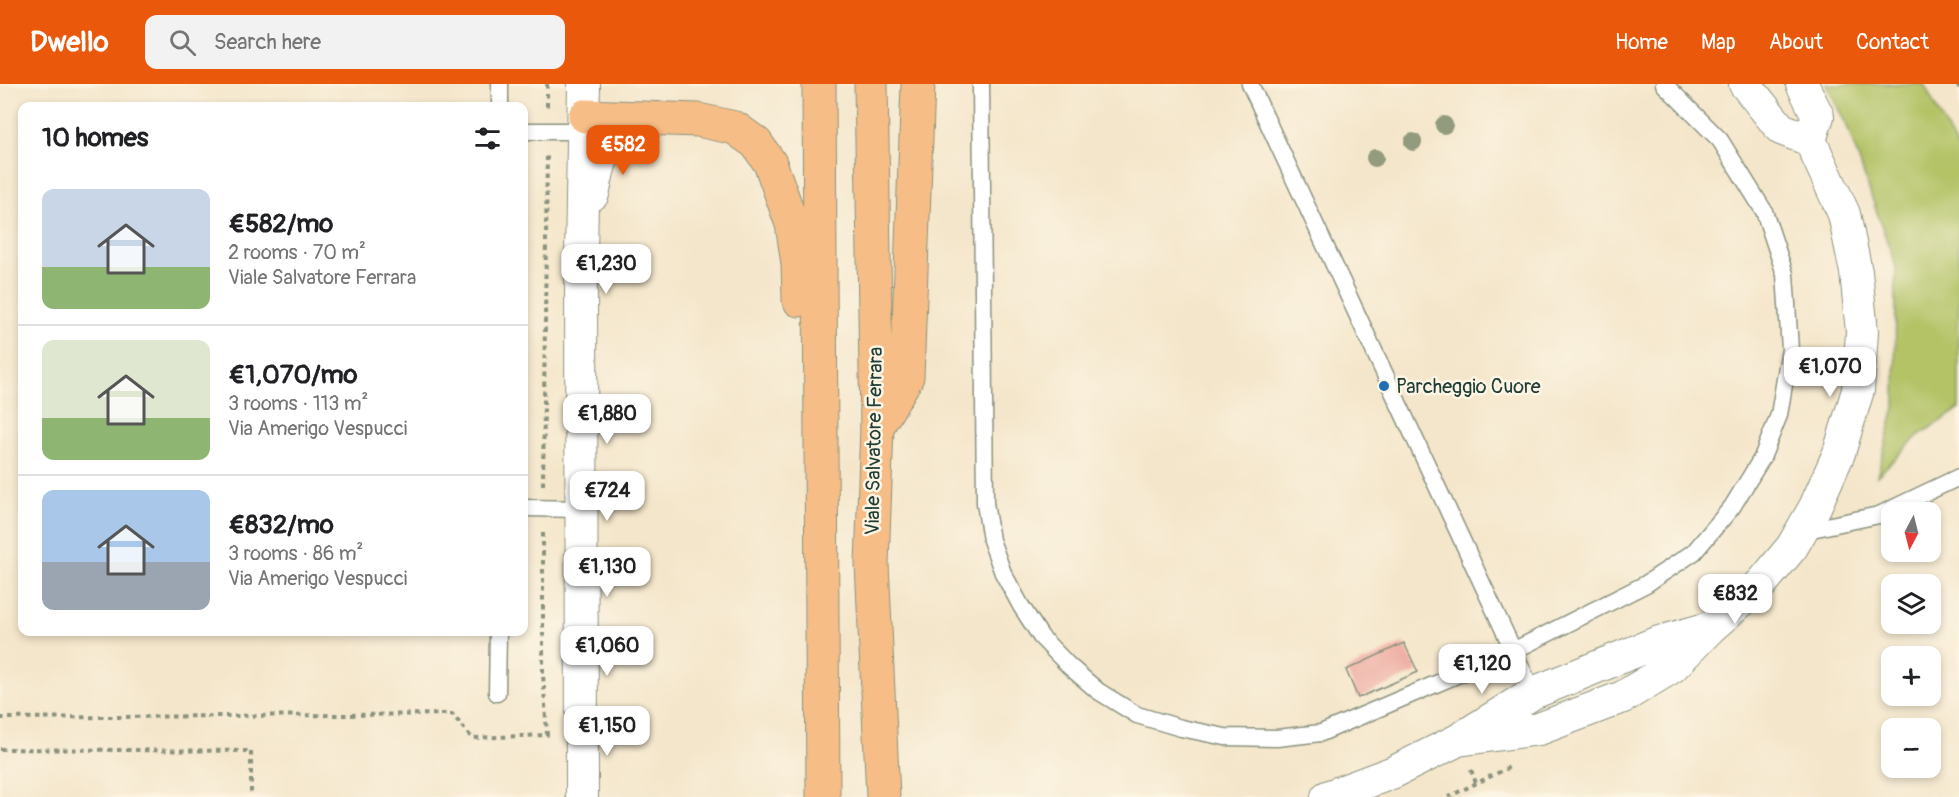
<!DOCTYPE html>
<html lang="en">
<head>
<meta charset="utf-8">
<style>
	body { margin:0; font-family:Pangolin,sans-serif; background:#f2f2f2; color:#202124; height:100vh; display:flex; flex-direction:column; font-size:22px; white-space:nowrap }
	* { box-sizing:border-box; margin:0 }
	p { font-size:20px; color:#757577 }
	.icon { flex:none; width:33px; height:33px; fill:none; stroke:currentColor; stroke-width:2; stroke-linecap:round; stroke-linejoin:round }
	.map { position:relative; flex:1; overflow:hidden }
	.side { position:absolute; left:18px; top:18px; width:510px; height:534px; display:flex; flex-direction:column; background:#fff; border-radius:12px; box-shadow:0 3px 9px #0003 }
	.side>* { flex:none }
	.needle { width:39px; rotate:187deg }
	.buttons { position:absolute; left:1881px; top:418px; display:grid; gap:12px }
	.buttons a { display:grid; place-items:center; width:60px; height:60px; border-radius:12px; background:#fff; box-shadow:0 3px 9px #0003; font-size:30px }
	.price { position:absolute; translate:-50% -51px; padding:0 14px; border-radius:12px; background:#fff; color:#222; font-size:20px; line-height:39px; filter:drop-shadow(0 2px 3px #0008) }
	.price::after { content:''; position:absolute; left:50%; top:36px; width:18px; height:14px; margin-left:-9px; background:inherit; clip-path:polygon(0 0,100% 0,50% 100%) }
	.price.active { background:#ea580c; color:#fff }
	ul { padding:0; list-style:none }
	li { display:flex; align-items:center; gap:18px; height:150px; padding:0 24px }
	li+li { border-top:2px solid #e0e0e0 }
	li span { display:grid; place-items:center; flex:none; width:168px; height:120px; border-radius:12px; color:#555 }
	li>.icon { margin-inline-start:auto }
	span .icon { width:72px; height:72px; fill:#fffc; stroke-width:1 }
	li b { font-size:26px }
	h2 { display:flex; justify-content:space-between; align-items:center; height:72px; padding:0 24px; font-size:26px }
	header { display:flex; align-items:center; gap:36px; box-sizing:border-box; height:84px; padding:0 30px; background:#ea580c; color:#fff }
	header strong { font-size:28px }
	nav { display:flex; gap:33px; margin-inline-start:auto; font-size:21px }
	.search { width:420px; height:54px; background:#f2f2f2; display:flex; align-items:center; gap:15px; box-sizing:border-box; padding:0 21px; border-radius:12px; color:#757577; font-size:22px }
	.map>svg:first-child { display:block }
</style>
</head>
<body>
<header>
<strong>Dwello</strong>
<div class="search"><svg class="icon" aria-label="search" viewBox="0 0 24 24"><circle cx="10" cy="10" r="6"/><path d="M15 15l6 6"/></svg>Search here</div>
<nav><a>Home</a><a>Map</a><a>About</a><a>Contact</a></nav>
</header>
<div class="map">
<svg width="1959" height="713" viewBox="0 0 1959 713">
	<rect width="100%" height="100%" fill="#fcf5e5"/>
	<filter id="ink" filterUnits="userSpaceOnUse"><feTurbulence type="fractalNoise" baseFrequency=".0167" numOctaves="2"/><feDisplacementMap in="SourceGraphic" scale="12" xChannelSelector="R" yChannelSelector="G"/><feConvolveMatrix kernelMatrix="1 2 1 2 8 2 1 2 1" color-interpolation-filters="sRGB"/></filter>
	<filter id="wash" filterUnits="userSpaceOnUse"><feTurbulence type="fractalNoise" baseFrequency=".008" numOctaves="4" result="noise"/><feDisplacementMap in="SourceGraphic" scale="24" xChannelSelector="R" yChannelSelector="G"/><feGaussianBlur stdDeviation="1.35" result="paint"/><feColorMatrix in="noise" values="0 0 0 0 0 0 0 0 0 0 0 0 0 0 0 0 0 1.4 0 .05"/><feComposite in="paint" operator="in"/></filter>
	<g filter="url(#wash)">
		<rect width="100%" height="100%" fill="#f4e6ca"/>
		<path fill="#b3c366" stroke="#69804d" stroke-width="1.5" d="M1826 0H1924L1959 69V325L1919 351 1877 392 1895 324 1896 183 1847 42Z"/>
		<g id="blocks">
			<path fill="#eeaba1" d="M1404 559 1418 588 1358 614 1346 586Z"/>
		</g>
	</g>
	<g filter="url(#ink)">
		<use href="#blocks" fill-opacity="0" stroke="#8a927f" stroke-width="1.5"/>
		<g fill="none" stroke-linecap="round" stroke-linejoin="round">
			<g stroke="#8a927f" stroke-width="19">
				<g id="lane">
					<path d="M981 0 985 419 991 456 1003 489 1021 522 1041 553 1069 582 1098 607 1137 631 1181 644 1225 653 1277 654 1321 649 1513 567 1646 500 1694 468 1732 423 1762 374 1779 331 1790 265 1785 190 1764 127 1720 56 1664 0"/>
					<path d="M1250 0 1533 609"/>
					<path d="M500 22V0"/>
					<path d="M524 47H584"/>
					<path d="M524 424 582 425"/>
					<path d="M1802 447 1879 431 1959 393"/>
					<path d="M497 609 498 548"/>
				</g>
			</g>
			<g stroke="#8a927f" stroke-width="34">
				<g id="street">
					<path d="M1745 0 1781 45 1810 56"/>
					<path d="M1802 0 1818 32 1810 56"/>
					<path d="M593 110C596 99 597 88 601 78 611 51 633 42 659 35"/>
					<path d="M1710 544 1762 499 1792 463 1815 423 1839 369 1858 306 1862 248 1856 188 1844 130 1810 56"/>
					<path d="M582 713 581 174 584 0"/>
					<path d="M1327 713 1394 688 1458 656 1533 609 1656 559 1710 544 1672 583 1623 613 1539 645 1458 656"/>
				</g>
			</g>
			<g stroke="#8a927f" stroke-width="35">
				<g id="highway">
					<path d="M819 0 823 713"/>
					<path d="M871 0 877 343 872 480 883 713"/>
					<path d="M585 32 698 36 735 44 756 59 770 79 792 140 798 179 799 216"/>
					<path d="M877 343 907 293 918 0"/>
				</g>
			</g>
			<g stroke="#8a927f" stroke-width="4" stroke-dasharray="4.5 4.5" stroke-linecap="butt">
				<path d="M547 0V23"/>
				<path d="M1957 0 1959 4"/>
				<path d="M543 401 547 70"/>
				<path d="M0 634 452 630 472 654 547 651 543 590V448"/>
				<path d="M0 665 251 667V713"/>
				<path d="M1471 686 1476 699"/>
				<path d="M1448 713 1512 682"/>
			</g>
			<use href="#lane" stroke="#fff" stroke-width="16"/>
			<use href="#street" stroke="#fff" stroke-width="32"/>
			<use href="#highway" stroke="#f6be86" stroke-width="33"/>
		</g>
		<g fill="#939b7e">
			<circle cx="1444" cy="41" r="9"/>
			<circle cx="1413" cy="58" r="9"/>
			<circle cx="1375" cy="74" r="9"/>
		</g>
	</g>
	<circle fill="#1f6fb2" stroke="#fcf5e5" stroke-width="2" cx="1384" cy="302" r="6"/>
	<g text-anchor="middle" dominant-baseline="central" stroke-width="5" stroke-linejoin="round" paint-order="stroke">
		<g font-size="20" fill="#1f3d34" stroke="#fcf5e5" text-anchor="start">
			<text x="1396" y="302">Parcheggio Cuore</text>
		</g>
		<g font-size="20" fill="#1f3d34" stroke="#fcf5e5">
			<text transform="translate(874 357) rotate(-89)">Viale Salvatore Ferrara</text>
		</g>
	</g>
</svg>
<div class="buttons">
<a><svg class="needle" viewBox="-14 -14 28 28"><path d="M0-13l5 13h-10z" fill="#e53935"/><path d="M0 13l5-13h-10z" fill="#757577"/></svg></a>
<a><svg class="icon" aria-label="layers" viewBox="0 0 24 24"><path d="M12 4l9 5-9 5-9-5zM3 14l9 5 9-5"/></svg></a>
<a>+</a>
<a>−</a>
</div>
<b class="price active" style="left:623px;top:92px">€582</b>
<b class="price" style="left:606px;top:211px">€1,230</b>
<b class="price" style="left:1830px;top:314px">€1,070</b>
<b class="price" style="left:607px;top:361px">€1,880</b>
<b class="price" style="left:607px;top:438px">€724</b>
<b class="price" style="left:607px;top:514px">€1,130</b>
<b class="price" style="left:1735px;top:541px">€832</b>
<b class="price" style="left:607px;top:593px">€1,060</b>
<b class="price" style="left:1482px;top:611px">€1,120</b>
<b class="price" style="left:607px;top:673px">€1,150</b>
<section class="side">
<h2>10 homes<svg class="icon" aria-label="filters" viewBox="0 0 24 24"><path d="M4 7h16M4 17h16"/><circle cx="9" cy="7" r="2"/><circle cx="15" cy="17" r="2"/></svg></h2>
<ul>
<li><span style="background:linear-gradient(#c9d6e8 65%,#8fb573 0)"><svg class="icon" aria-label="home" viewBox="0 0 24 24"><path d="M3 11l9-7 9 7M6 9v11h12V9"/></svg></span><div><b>€582/mo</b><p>2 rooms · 70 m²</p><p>Viale Salvatore Ferrara</p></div></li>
<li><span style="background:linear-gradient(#dfe7d0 65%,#8fb573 0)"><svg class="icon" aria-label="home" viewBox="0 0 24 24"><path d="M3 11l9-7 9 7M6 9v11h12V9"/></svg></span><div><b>€1,070/mo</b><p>3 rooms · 113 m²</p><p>Via Amerigo Vespucci</p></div></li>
<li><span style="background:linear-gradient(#a9c7e8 60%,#9aa5b1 0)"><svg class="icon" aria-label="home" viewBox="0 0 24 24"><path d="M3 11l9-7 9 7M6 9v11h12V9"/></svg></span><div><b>€832/mo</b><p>3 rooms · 86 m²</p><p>Via Amerigo Vespucci</p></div></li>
</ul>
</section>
</div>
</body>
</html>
